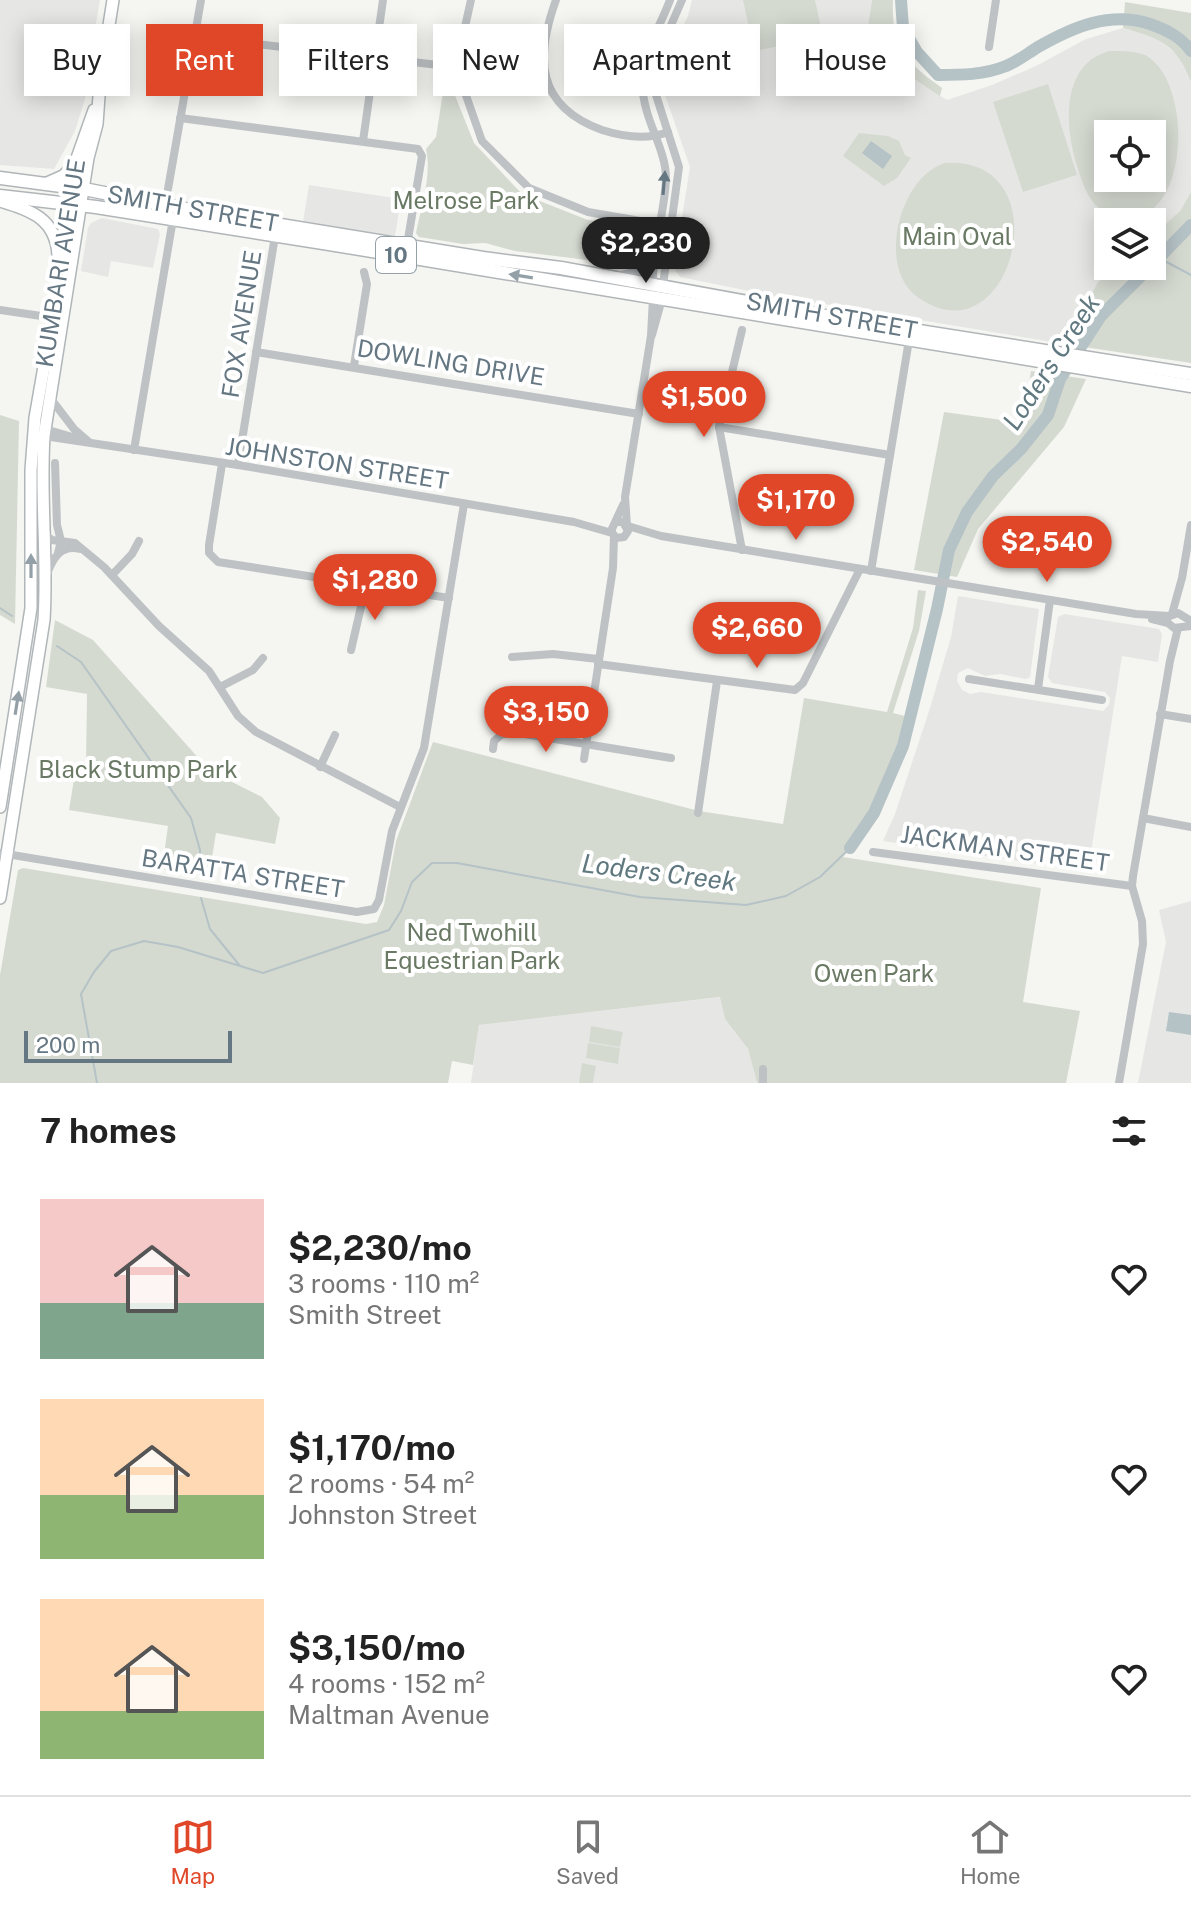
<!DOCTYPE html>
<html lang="en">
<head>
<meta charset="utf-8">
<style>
	body { margin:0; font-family:"Public Sans",sans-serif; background:#f2f2f2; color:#222; height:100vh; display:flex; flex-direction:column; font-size:30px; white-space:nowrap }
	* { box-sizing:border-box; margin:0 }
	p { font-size:26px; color:#767676 }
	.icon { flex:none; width:44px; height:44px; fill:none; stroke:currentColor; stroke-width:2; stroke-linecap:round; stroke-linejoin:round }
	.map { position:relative; height:1083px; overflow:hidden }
	.side { display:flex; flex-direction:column; background:#fff; flex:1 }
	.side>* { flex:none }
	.banner { position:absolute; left:24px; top:24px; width:1144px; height:72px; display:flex; gap:16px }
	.buttons { position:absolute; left:1094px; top:120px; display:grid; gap:16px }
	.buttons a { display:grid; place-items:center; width:72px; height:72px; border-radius:0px; background:#fff; box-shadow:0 4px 20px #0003; font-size:40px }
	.scale { position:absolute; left:24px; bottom:20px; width:208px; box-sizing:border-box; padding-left:8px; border:4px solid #657782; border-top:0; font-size:22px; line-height:28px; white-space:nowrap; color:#657782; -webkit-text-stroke:6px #fff; paint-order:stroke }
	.price { position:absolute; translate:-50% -68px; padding:0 18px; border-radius:28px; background:#df4728; color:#fff; font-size:26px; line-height:52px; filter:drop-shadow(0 2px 4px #0008) }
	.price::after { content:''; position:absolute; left:50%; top:48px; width:24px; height:18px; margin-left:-12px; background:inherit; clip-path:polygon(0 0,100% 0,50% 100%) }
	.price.current { background:#222; color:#fff }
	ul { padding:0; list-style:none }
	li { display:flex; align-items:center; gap:24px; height:200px; padding:0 40px }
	li span { display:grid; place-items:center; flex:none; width:224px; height:160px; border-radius:0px; color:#555 }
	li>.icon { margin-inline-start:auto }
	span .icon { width:96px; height:96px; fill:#fffc; stroke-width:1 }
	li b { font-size:34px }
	h2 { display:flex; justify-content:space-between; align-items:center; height:96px; padding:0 40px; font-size:34px }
	.chip { padding:0 28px; border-radius:0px; background:#fff; box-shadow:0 4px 20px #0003; font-size:28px; line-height:72px }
	.chip.current { background:#df4728; color:#fff }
	.dock { display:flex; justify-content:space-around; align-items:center; height:112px; border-top:2px solid #e0e0e0; background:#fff; font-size:22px; color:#767676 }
	.dock a { display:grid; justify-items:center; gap:4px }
	.dock .current { color:#df4728 }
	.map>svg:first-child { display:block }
</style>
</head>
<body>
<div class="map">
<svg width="1191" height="1083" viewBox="0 0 1191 1083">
	<rect width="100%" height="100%" fill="#f5f5f1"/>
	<g fill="#e6e7e5" fill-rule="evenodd">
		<path d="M0 0H100L90 57 88 89 75 131 54 169 0 165Z"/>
		<path d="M692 0H872L864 49 947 100 992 85 1036 66 1086 39 1123 28 1156 37 1183 60 1191 82V192L1180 211 1152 236V222H1108V266H1117L1098 282 1064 344 764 294 680 277 674 268 690 167 665 95 664 63 688 16ZM1108 134H1152V178H1108Z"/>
		<path d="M309 185 401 199 395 236 303 222Z"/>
		<path d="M102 218 158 229 160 234 153 268 111 261 108 277 81 271 88 228 91 223Z"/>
		<path d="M958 596 1039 609 1030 677 1026 679 1000 674 985 676 968 668 958 673 957 681 962 690 970 694 981 692 1103 711 1109 705 1110 698 1105 692 1052 683 1048 677 1058 617 1064 614 1159 629 1162 634 1158 662 1122 656 1088 871 883 841 895 814 930 708 951 637Z"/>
		<path d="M1191 901V1083H1138L1166 942 1159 910Z"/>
		<path d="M721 997 725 1019 748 1049 757 1083H471L479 1025Z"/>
	</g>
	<g fill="#d5dad1" fill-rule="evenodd">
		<path d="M743 0H815L823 37 754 51Z"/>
		<path d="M872 0H893C891 48 905 61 942 88L940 96 909 76 879 81 864 50Z"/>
		<path d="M1125 2 1191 13V82C1177 44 1159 38 1123 28Z"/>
		<path d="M1109 51C1121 51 1133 50 1145 55 1191 79 1191 208 1135 217 1123 218 1110 216 1100 209 1087 199 1082 182 1077 166 1065 127 1060 65 1109 51ZM1152 134V178H1108V134Z"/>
		<path d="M446 73 474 143 522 194 588 220 646 230 649 242 644 261 627 265 515 251 485 243 463 244 419 237 416 233C421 207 432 175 426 149L436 137Z"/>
		<path d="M1048 84 1077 175 1023 192 993 102Z"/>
		<path d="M859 133 888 136 899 141 905 155 911 158 897 178 884 186 843 156Z"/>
		<path d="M945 163C1065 155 1012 367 916 296 877 266 899 177 945 163Z"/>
		<path d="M1191 192V363L1064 344 1098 282 1117 266H1152V236L1180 211Z"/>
		<path d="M1031 371 1086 379 1064 427 978 529 957 577 914 570 944 412 1023 423Z"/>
		<path d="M0 415 19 421 15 624 0 615Z"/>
		<path d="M918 590 926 591 919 631 893 713 909 717C898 767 877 817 843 857L1041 888 1023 1002 1080 1011 1066 1083H757L748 1049 725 1019 720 997 479 1025 473 1065 452 1061 448 1083H0V975L18 870 23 868 366 924 377 922 384 905 396 841 433 742 699 811 783 824 804 698 887 712 913 628Z"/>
		<path d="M55 620 93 640 202 762 216 774 262 797 280 818 275 844 216 833 209 876 162 869 168 826 69 810 76 767 86 768 87 694 46 687Z"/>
		<path d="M591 1026 623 1032 620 1047 589 1042Z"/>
		<path d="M588 1043 620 1048 618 1064 586 1058Z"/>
		<path d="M582 1063 596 1066 593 1083H579Z"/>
	</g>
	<g fill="#b5c2c6">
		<path d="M871 141 892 156 883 169 862 153Z"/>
		<path d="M1169 1012 1191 1015V1035L1166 1031Z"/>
	</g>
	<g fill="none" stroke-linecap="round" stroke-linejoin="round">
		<g stroke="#b5c2c6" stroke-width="2">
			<path d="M1159 258 1191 275"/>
			<path d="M0 608 12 616"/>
			<path d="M57 646 81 662 191 818 200 850V876"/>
			<path d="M201 898 210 929 240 966"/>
			<path d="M97 1083 81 994 94 972 111 951 144 941 178 947 263 973 389 930 401 911 412 882 432 863H457L640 897 746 905 786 896 820 877 850 848"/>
		</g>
		<g stroke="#b5c2c6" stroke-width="12">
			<path d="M901 0 903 28 917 52 938 75C961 75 984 75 1006 66 1017 62 1028 53 1038 47 1073 27 1110 11 1150 24 1167 30 1181 37 1191 51"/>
			<path d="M1152 265 1191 225"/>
			<path d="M850 848 874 813 903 746 937 609 949 550 967 512 993 476 1021 449 1048 415 1060 379 1101 316 1151 266"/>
		</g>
		<g stroke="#b1b6b9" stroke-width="14">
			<g id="major">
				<path d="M45 184 63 176 76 164"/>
				<path d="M0 201C31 210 56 219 58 255"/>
				<path d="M0 807 31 608V470L35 418 70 218 77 158 94 110"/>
				<path d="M0 898 44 620C48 558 40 498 44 436L88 158 97 124 100 82 113 0"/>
			</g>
		</g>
		<g stroke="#b1b5b8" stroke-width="15">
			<g id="highway">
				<path d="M0 178 84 189 196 211 483 258 561 268 830 317 1191 374"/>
				<path d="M0 196 96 207 323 243 1191 386"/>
			</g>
		</g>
		<g stroke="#bec2c5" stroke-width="8">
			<path d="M471 0 456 67 482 141 529 188 588 212 658 224"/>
			<path d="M556 0C535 58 536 106 602 130 624 137 647 140 668 132"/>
			<path d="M195 37 456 67"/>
			<path d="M989 47 996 0"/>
			<path d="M180 118 418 149 422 156 407 245"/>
			<path d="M363 141 383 0"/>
			<path d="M168 189 201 0"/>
			<path d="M618 276 642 270 653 261"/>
			<path d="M653 283C652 247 665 213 666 178 666 156 653 133 647 112 632 61 654 43 670 0"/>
			<path d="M663 285 679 167 656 95 654 72 658 55 682 0"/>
			<path d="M0 310 55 318"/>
			<path d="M742 330 719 427 742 550"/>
			<path d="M652 335 662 299"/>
			<path d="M256 352 639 414"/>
			<path d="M354 366 367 284 364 272"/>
			<path d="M51 399 74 429 89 442"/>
			<path d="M719 427 890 455"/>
			<path d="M45 429 83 440"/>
			<path d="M44 436 238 465 574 522 612 533"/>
			<path d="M134 450 173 219"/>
			<path d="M55 463 57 525 61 541 58 553"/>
			<path d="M222 464 209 545V553L218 562 449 598"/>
			<path d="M238 465 275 236"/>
			<path d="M616 522H623L628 531 624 537 616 538 611 531 623 505"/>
			<path d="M627 525 625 497 651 336 653 298"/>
			<path d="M628 526 661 536 1136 614 1170 616 1178 613 1191 621"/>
			<path d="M44 534 52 540 75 543 104 567 159 626 209 671 238 716 256 732 400 807"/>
			<path d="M871 571 909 340"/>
			<path d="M47 574C53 558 61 544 80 549"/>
			<path d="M112 575 132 554 139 541"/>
			<path d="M1172 614 1182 578 1191 525"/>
			<path d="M1152 619 1168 623 1174 628 1191 626"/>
			<path d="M351 650 366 585"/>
			<path d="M512 657 553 654 598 659"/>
			<path d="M598 664 795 690 803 683 860 569"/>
			<path d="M969 679 1102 700"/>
			<path d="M220 687 253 670 263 658"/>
			<path d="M1038 689 1050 600"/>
			<path d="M1160 714 1191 719"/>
			<path d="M493 749 494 741 501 735 512 732 671 758"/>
			<path d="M584 759 613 568 614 536"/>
			<path d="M320 767 335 735"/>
			<path d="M698 813 717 681"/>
			<path d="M1143 818 1191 827"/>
			<path d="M873 852 1132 886"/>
			<path d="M0 853 357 912 374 909 379 900 392 831 424 748 464 504"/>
			<path d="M763 1083V1069"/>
			<path d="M1119 1083 1143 944 1142 921 1132 886 1133 876 1170 661 1178 628"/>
		</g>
		<use href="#major" stroke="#fff" stroke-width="11"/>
		<use href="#highway" stroke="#fff" stroke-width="12"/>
	</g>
	<defs><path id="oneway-solid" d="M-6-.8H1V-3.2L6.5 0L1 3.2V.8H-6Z" transform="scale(2)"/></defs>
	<use fill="#657782" href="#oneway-solid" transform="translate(664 183) rotate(-85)"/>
	<g fill="#93a0a8">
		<use href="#oneway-solid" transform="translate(521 276) rotate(-171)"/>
		<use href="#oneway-solid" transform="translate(31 566) rotate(-90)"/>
		<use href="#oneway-solid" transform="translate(17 703) rotate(-81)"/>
	</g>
	<g text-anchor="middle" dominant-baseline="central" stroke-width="8" stroke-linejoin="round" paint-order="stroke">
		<rect fill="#fff" stroke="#93a0a8" stroke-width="2" x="376" y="237" width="40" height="36" rx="6"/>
		<g font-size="22" font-weight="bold" fill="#657782">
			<text x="396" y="255">10</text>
		</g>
		<g font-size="24" fill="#697963" stroke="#fff">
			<text x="466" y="200">Melrose Park</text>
			<text x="957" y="236">Main Oval</text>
			<text x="138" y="769">Black Stump Park</text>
			<text x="472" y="932">Ned Twohill<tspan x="472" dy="28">Equestrian Park</tspan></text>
			<text x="874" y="973">Owen Park</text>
		</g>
		<g font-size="24" fill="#657782" stroke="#fff">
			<text transform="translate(193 208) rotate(10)">SMITH STREET</text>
			<text transform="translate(60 263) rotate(-81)">KUMBARI AVENUE</text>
			<text transform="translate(832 315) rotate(10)">SMITH STREET</text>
			<text transform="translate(241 324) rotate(-81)">FOX AVENUE</text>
			<text transform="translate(451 362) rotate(9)">DOWLING DRIVE</text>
			<text transform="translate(337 463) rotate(9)">JOHNSTON STREET</text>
			<text transform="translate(1005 848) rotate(8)">JACKMAN STREET</text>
			<text transform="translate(243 873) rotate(9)">BARATTA STREET</text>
		</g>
		<g font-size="26" font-style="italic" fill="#60787f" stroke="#fff">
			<text transform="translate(1051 362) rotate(-57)">Loders Creek</text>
			<text transform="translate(659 872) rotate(7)">Loders Creek</text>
		</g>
	</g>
</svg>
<div class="buttons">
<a><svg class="icon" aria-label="locate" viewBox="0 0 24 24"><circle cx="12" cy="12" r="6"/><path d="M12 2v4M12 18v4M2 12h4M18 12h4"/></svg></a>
<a><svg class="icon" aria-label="layers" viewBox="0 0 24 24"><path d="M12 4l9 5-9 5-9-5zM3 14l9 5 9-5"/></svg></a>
</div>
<div class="scale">200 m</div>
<b class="price current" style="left:646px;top:285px">$2,230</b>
<b class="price" style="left:704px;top:439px">$1,500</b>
<b class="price" style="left:796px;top:542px">$1,170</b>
<b class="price" style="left:1047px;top:584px">$2,540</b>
<b class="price" style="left:375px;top:622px">$1,280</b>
<b class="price" style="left:757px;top:670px">$2,660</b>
<b class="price" style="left:546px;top:754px">$3,150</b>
<div class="banner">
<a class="chip">Buy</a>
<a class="chip current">Rent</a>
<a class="chip">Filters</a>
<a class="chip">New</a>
<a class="chip">Apartment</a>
<a class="chip">House</a>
</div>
</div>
<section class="side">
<h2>7 homes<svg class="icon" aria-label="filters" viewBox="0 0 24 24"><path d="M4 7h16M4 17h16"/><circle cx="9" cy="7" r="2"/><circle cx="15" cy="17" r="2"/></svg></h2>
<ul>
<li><span style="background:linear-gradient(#f6c9c9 65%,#7fa58c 0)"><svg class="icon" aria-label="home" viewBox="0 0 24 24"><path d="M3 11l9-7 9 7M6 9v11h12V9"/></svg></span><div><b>$2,230/mo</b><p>3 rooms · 110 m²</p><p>Smith Street</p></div><svg class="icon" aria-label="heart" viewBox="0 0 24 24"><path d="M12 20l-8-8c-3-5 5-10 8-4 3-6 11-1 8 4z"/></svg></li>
<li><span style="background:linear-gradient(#ffd9b3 60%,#8fb573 0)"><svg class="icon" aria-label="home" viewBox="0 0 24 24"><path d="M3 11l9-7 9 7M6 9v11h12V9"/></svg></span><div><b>$1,170/mo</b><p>2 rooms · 54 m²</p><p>Johnston Street</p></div><svg class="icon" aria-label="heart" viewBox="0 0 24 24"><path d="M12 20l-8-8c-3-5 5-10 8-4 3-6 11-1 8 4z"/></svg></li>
<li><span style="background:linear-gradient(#ffd9b3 70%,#8fb573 0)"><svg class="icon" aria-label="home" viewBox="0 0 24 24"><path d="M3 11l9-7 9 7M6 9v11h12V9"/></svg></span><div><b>$3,150/mo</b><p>4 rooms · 152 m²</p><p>Maltman Avenue</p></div><svg class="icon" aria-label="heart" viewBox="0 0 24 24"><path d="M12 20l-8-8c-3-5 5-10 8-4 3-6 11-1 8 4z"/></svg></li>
</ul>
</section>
<nav class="dock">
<a class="current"><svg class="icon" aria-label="map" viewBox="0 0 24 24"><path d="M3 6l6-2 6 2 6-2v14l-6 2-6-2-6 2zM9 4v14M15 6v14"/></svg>Map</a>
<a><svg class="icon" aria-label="saved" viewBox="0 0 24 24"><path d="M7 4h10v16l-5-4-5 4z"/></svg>Saved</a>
<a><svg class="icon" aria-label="home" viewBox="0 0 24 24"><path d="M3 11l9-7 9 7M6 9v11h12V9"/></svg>Home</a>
</nav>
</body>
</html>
